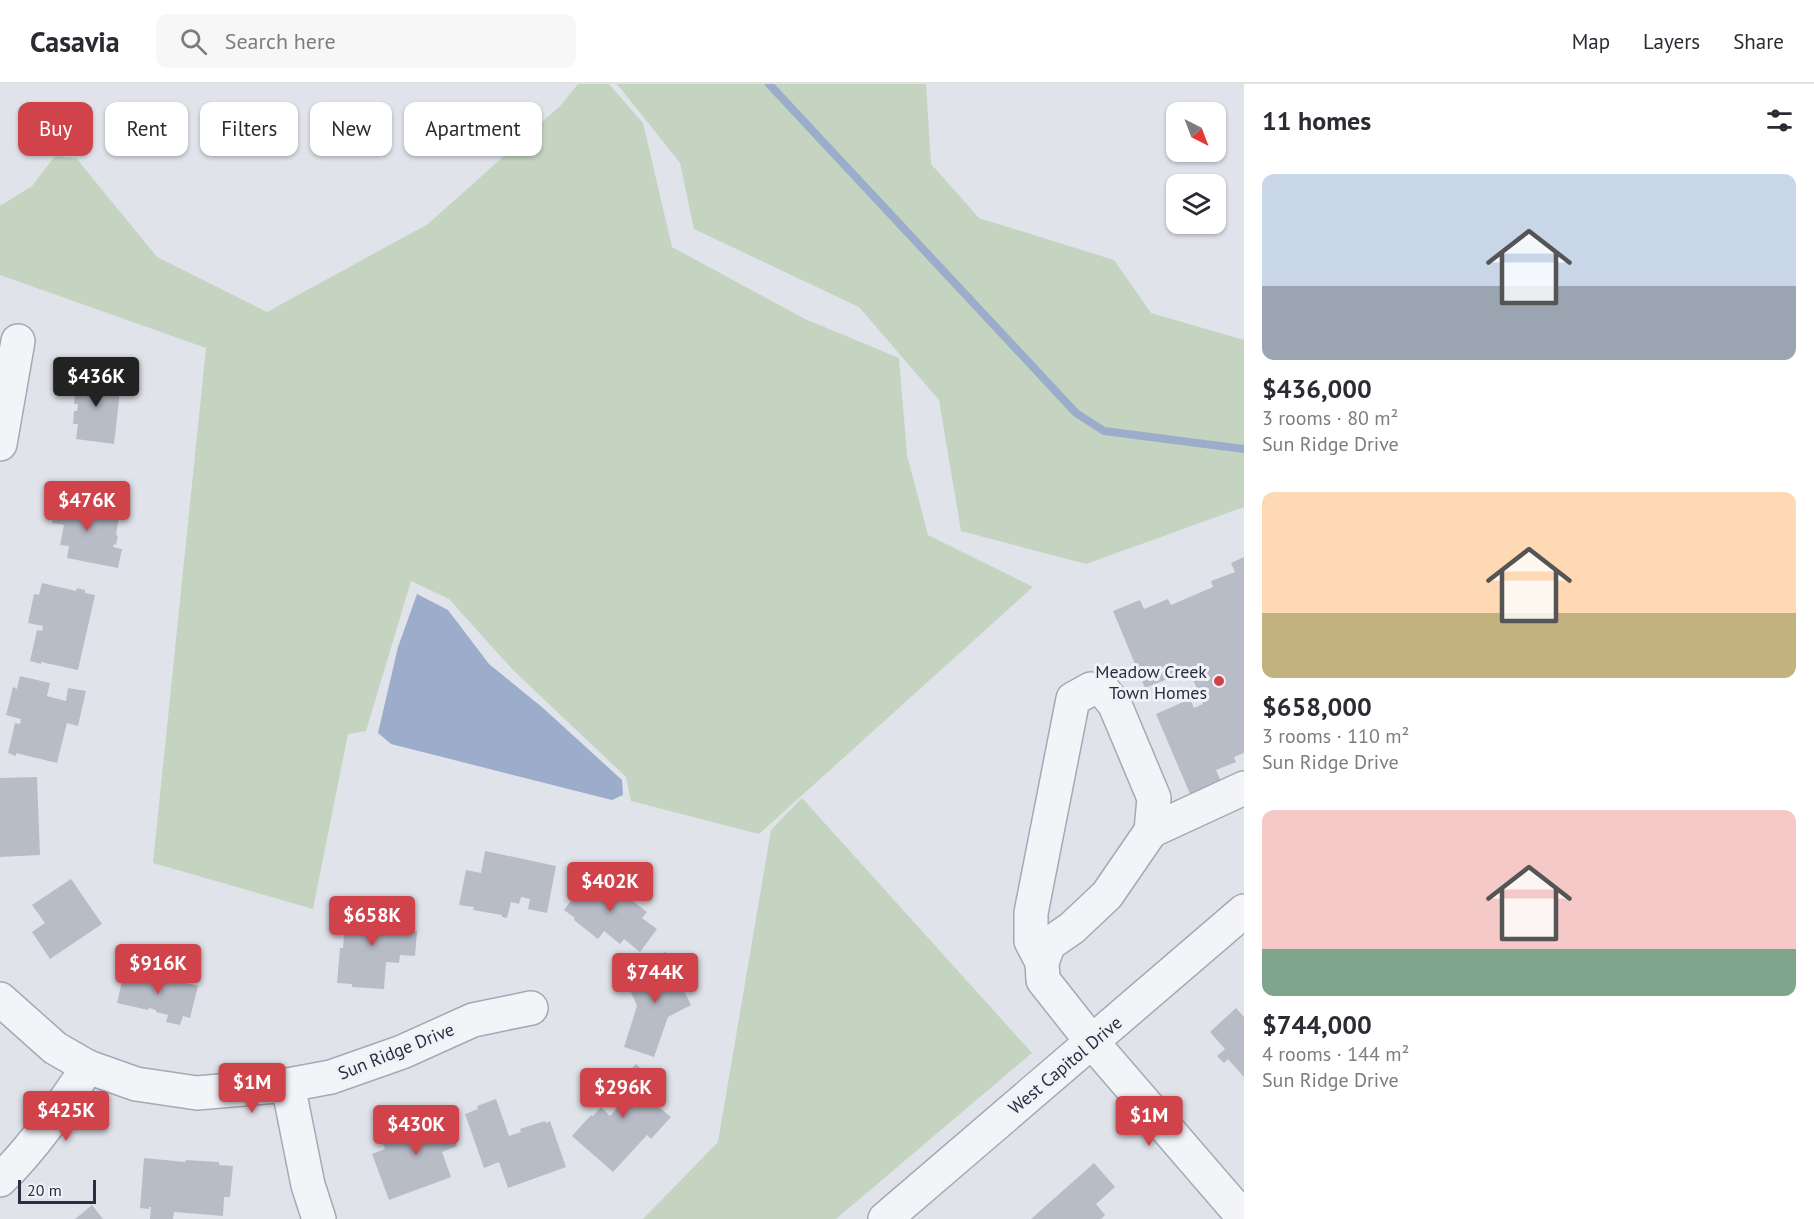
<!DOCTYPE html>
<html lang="en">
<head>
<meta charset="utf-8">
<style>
	body { margin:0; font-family:"PT Sans",sans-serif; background:#f7f7f7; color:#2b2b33; height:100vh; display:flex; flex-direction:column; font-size:22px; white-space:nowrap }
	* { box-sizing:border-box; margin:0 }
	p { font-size:20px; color:#7c7c81 }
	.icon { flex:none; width:33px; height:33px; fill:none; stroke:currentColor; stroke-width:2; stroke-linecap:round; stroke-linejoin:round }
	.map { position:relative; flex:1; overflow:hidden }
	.details { display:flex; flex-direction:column; background:#fff; width:570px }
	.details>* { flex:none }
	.hud { position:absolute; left:18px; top:18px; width:570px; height:54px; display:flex; gap:12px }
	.needle { width:39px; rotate:138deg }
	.tools { position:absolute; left:1166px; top:18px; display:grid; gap:12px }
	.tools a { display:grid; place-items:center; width:60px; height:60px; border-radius:12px; background:#fff; box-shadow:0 2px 4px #0004; font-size:30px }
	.scale { position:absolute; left:18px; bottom:15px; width:78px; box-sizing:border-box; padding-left:6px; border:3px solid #282f42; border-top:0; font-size:16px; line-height:21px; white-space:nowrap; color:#282f42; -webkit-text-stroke:4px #f0f2f7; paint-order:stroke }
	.price { position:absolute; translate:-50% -51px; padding:0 14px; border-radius:6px; background:#d1434a; color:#fff; font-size:20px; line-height:39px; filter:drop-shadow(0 2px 3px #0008) }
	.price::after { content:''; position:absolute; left:50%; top:36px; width:18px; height:14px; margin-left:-9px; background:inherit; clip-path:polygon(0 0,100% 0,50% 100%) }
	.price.selected { background:#222; color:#fff }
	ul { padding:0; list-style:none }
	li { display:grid; align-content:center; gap:12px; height:318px; padding:0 18px }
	li span { display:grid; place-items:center; height:186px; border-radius:12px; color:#555 }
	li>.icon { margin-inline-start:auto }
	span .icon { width:108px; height:108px; fill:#fffc; stroke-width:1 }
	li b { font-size:26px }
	h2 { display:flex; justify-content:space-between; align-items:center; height:72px; padding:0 18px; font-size:26px }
	.tag { padding:0 21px; border-radius:12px; background:#fff; box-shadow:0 2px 4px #0004; font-size:21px; line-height:54px }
	.tag.selected { background:#d1434a; color:#fff }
	header { display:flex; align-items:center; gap:36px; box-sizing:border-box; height:84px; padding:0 30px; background:#fff; border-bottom:2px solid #e1e1e2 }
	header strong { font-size:28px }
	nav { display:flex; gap:33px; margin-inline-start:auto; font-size:21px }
	.search { width:420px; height:54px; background:#f7f7f7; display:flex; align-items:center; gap:15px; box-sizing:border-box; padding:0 21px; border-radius:12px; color:#7c7c81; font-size:22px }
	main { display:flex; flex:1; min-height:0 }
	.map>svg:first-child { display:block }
</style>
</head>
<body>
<header>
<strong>Casavia</strong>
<div class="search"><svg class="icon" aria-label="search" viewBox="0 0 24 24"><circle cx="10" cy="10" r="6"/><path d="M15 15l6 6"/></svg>Search here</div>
<nav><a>Map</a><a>Layers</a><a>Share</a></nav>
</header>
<main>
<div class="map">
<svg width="1244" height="1135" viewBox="0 0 1244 1135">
	<rect width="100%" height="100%" fill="#e0e3ea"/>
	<g fill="#c4d4c1">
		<path d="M578 0H609L643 39 672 163 805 235 899 274 907 371 928 451 1033 503 759 750 631 717 626 693 513 586 449 515 411 497 366 647 348 650 313 825 153 779 206 264 0 191V122L32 102 55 72 76 74 157 173 267 228 428 140 560 22Z"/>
		<path d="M617 0H926L931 80 979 134 1114 176 1151 229 1244 256V423L1086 480 961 447 939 316 859 223 694 145 680 79Z"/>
		<path d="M802 714 1032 969 836 1135H643L718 1058 771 746Z"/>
	</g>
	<path fill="#9badca" d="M417 510 448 526 489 580 543 624 622 696 623 711 612 716 391 660 378 649 398 563Z"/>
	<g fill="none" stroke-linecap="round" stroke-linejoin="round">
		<path stroke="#9badca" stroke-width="8" d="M769 0 1076 329 1104 347 1244 365"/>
	</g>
	<g fill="#b7bcc7">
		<path d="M93 289 103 290 102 296 121 298 114 360 76 355 78 340H73L74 327H77L78 320H74L77 291 93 292Z"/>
		<path d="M58 409 89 415 87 426 119 432 116 451 118 452 116 461 114 460 113 463 122 465 118 484 67 474 69 462 60 461 64 441 52 439Z"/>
		<path d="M1244 473V669L1234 673 1236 678 1216 686 1221 697 1190 710 1156 630 1190 615 1194 624 1203 620 1188 583 1179 587 1180 590 1145 604 1113 527 1140 516 1144 525 1168 515 1171 521 1213 503 1211 497 1235 488 1231 479Z"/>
		<path d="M42 499 76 507 77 504 85 506V509L95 511 78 586 41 578V580L30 577 37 546 42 547 43 542 28 539 34 510 39 511Z"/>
		<path d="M20 592 50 599 47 612 66 617 68 604 86 607 78 642 67 639 57 679 16 669V672L8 669 15 639 20 640 21 635 6 631 13 603 17 605Z"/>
		<path d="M37 693 40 771 0 773V694Z"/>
		<path d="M485 767 556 782 547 829 528 825 530 815 521 813 519 820 511 818 507 834 502 833V831L473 826 474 823 459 821 466 786 481 789Z"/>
		<path d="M594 787 647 828 642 834 657 845 640 868 624 855 620 860 604 847 598 855 574 836 575 834 564 826Z"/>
		<path d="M71 795 102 840 50 875 32 848 45 839 32 821Z"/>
		<path d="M346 822 366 823 365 827 402 830 401 839H405L404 846 417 847 415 872 400 871 399 879 386 878 384 905 352 903V900L337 899 340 864H343Z"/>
		<path d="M665 868 691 921 668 933 654 973 624 963 637 922 629 904 644 896 637 882Z"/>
		<path d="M125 884 198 902 190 934 183 932 180 941 166 938 168 931 156 928V926L149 924 148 926 117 919Z"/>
		<path d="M1236 924 1244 933V993L1228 975 1224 979 1217 972 1225 965 1210 948Z"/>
		<path d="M636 980 660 1002 649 1015 671 1033 651 1055 647 1051 613 1088 572 1052 591 1031 593 1032 601 1023 610 1032 617 1024 602 1011 624 988 627 990Z"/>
		<path d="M496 1015 509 1052 521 1048 520 1045 545 1037 546 1039 550 1037 566 1083 508 1104 499 1078 484 1084 465 1030 478 1025 477 1022Z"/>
		<path d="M444 1027 457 1062 442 1068 451 1093 389 1116 372 1070 385 1065 383 1060 405 1052 400 1041 428 1031 429 1033Z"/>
		<path d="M144 1074 185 1078 186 1076 219 1078V1081L233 1082 230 1113H224L223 1132 174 1128 173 1135H150L151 1123H149V1125L140 1124Z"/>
		<path d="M1094 1079 1115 1103 1096 1120 1105 1131 1101 1135H1031Z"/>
		<path d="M92 1121 103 1135H75Z"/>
	</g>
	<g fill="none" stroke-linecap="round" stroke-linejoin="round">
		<g stroke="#a5a9b4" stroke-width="36">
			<g id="minor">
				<path d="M0 360 18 257"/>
				<path d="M1151 747 1244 704"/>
				<path d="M1042 878 1031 857V829L1073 615 1091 605 1104 607 1115 621 1154 714 1151 747 1107 811 1072 844 1049 860 1042 878 1043 896 1092 958 1244 1134"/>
				<path d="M0 915 55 964 88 983 136 1000 197 1009 288 1001 331 993 402 968 473 936 531 924"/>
				<path d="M288 1001 308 1101 319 1135"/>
				<path d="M0 1096C34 1063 61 1023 88 983"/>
				<path d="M885 1135 1244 827"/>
			</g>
		</g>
		<use href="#minor" stroke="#f3f4f8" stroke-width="33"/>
	</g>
	<circle fill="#d1434a" stroke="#f0f2f7" stroke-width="2" cx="1219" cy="597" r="6"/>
	<g text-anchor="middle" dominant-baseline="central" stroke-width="6" stroke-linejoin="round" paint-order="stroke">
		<g font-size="18" fill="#282f42" stroke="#f0f2f7" text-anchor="end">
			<text x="1207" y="587">Meadow Creek<tspan x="1207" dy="21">Town Homes</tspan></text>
		</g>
		<g font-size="18" fill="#282f42" stroke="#f0f2f7">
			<text transform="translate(396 967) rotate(-22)">Sun Ridge Drive</text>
			<text transform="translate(1065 981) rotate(-40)">West Capitol Drive</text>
		</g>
	</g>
</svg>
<div class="tools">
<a><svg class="needle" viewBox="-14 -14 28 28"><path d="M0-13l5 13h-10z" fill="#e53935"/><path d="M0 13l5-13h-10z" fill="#7c7c81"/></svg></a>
<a><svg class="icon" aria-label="layers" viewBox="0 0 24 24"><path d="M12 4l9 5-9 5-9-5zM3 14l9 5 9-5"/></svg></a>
</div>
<div class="scale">20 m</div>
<b class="price selected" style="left:96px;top:324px">$436K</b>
<b class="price" style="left:87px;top:448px">$476K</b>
<b class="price" style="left:610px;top:829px">$402K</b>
<b class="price" style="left:372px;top:863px">$658K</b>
<b class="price" style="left:158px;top:911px">$916K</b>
<b class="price" style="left:655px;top:920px">$744K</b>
<b class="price" style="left:252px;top:1030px">$1M</b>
<b class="price" style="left:623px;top:1035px">$296K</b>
<b class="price" style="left:66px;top:1058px">$425K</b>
<b class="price" style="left:1149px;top:1063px">$1M</b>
<b class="price" style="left:416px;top:1072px">$430K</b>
<div class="hud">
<a class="tag selected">Buy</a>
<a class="tag">Rent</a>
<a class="tag">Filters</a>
<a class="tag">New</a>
<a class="tag">Apartment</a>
</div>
</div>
<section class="details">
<h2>11 homes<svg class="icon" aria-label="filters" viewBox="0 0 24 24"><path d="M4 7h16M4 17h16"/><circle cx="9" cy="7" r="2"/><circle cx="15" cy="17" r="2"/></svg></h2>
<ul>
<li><span style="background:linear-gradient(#c9d6e8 60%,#9aa5b1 0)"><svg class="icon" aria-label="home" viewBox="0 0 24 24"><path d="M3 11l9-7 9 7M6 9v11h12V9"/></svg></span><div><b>$436,000</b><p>3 rooms · 80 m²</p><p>Sun Ridge Drive</p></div></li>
<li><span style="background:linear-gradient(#ffd9b3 65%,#c2b280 0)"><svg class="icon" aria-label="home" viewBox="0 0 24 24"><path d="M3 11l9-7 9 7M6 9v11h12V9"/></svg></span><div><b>$658,000</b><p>3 rooms · 110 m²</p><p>Sun Ridge Drive</p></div></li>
<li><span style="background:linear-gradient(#f6c9c9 75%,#7fa58c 0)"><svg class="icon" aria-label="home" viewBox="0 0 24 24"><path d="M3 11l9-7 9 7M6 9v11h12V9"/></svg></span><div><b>$744,000</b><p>4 rooms · 144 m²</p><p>Sun Ridge Drive</p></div></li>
</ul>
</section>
</main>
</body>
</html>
